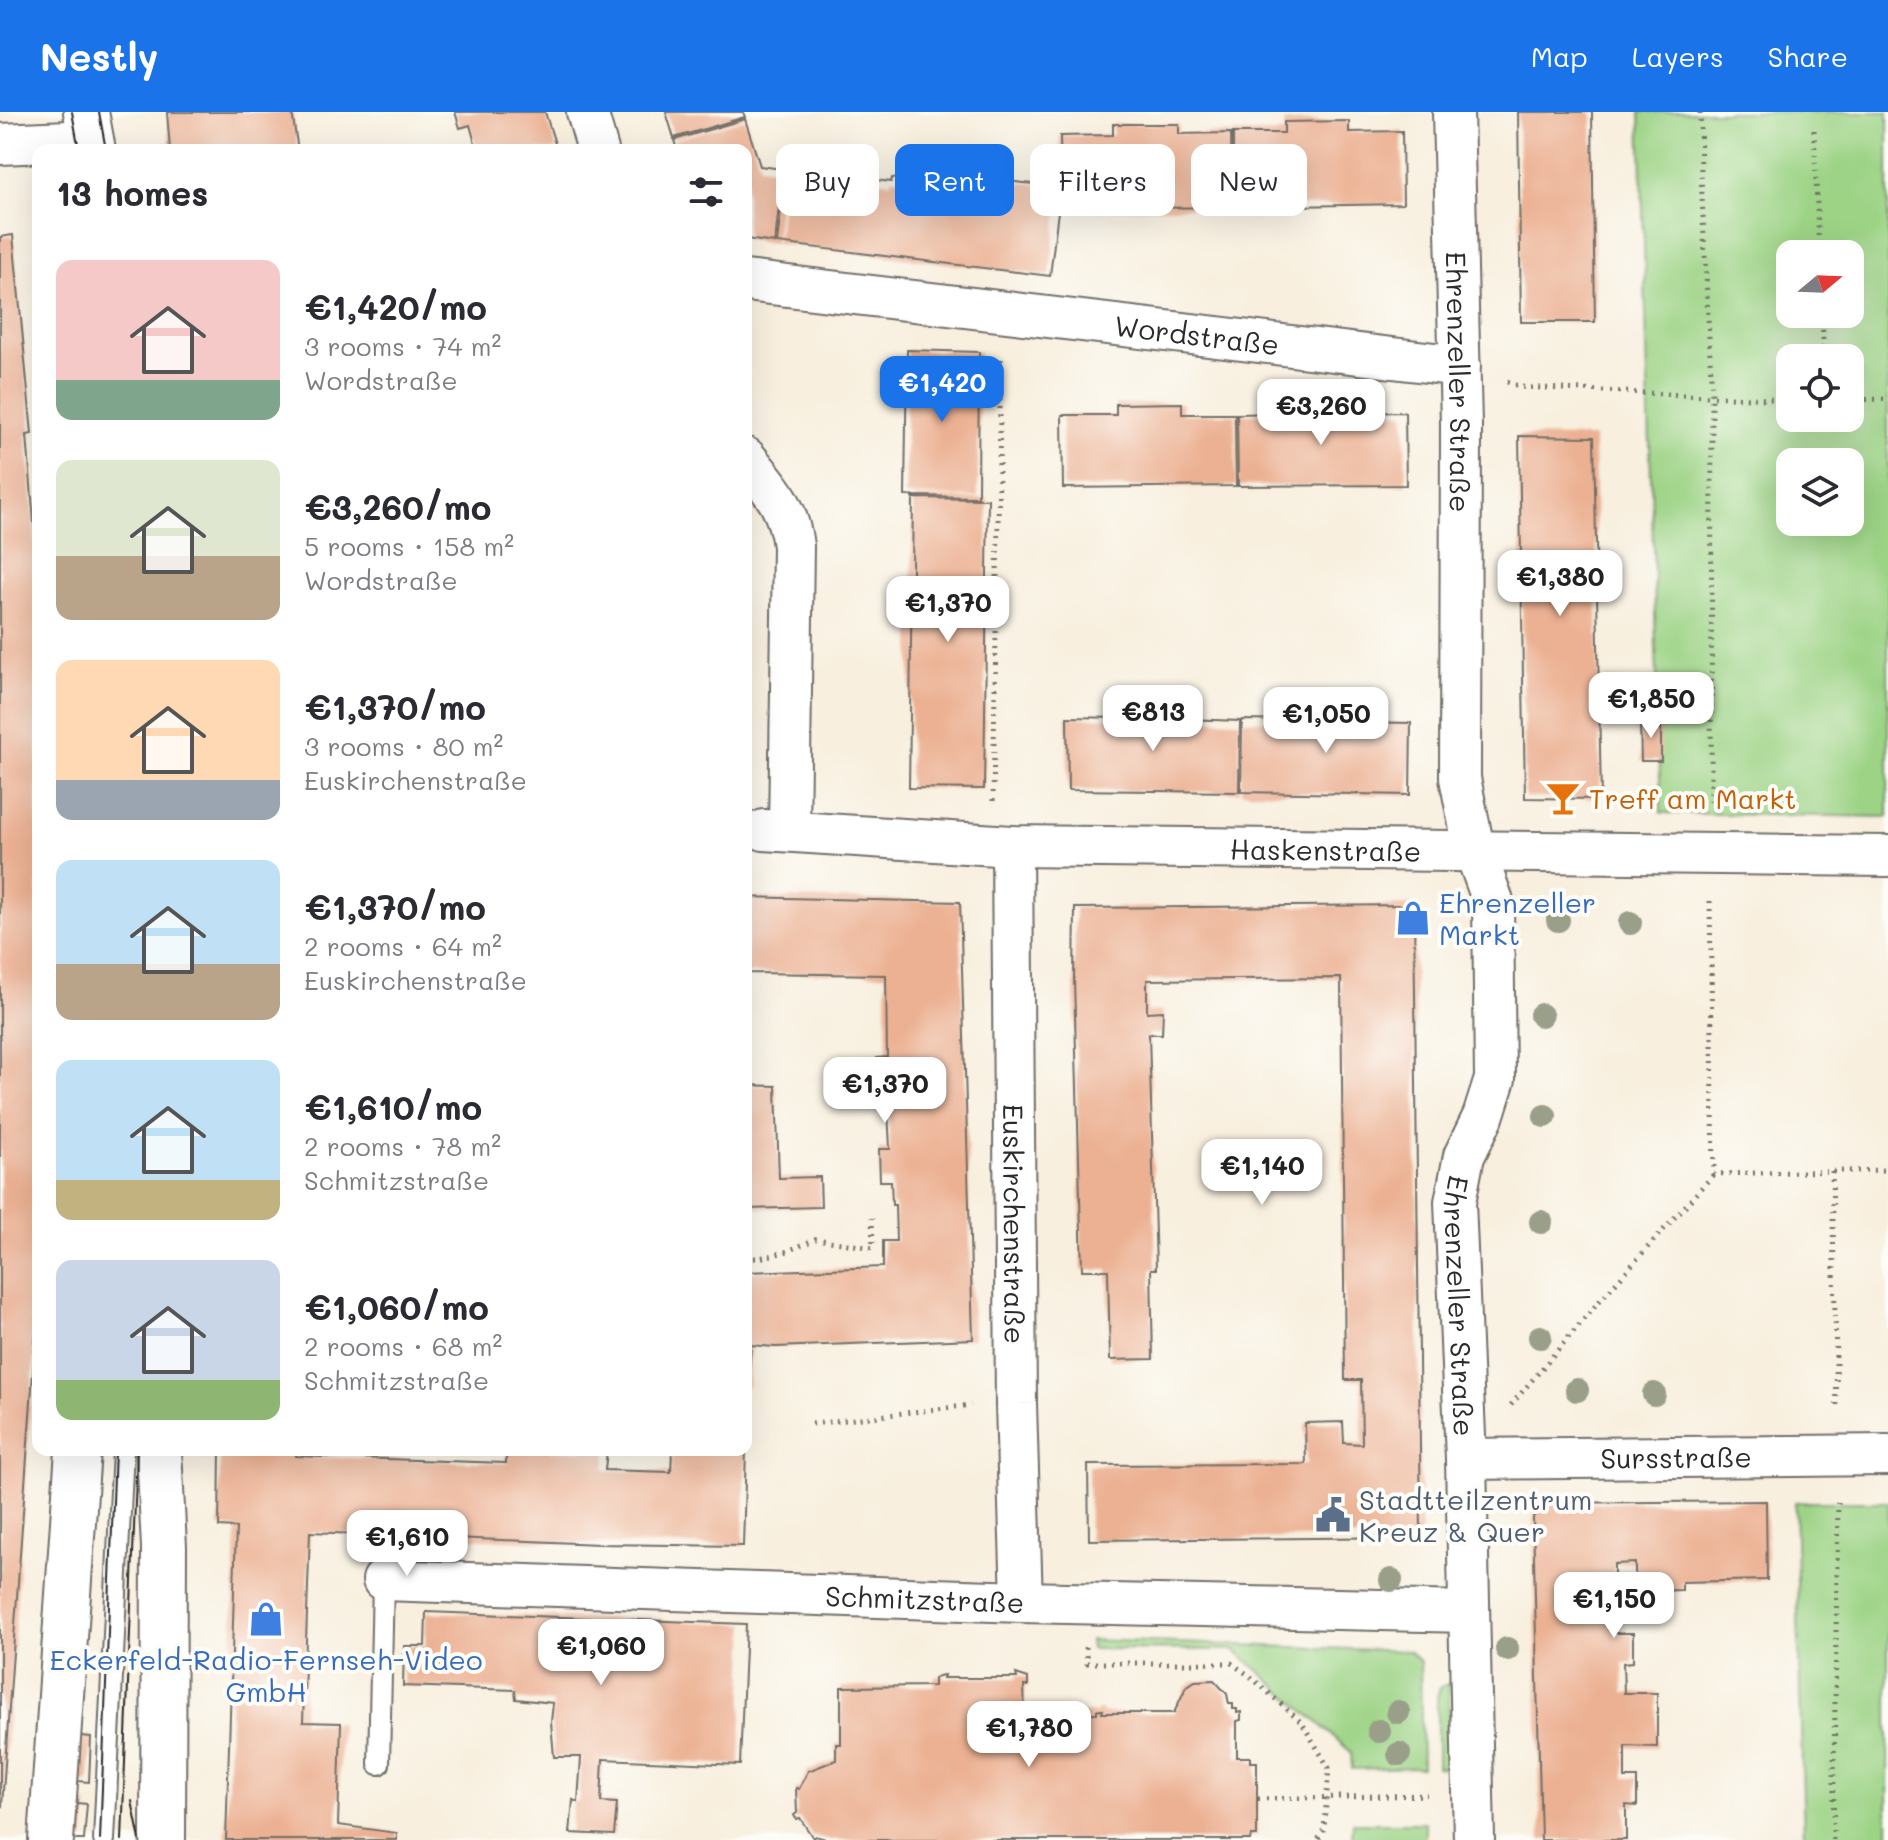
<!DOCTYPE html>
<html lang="en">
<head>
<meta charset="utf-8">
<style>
	body { margin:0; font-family:Mali,sans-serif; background:#f7f7f7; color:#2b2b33; height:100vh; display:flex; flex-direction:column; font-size:30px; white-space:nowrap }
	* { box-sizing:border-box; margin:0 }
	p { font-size:26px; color:#7c7c81 }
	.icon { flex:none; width:44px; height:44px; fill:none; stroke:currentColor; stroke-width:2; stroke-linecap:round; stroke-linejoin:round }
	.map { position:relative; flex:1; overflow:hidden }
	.details { position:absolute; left:32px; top:32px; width:720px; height:1312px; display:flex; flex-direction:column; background:#fff; border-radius:16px; box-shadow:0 8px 32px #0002 }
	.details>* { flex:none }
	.top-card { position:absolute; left:776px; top:32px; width:760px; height:72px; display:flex; gap:16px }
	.needle { width:52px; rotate:71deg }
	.buttons { position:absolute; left:1776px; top:128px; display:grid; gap:16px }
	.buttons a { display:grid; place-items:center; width:88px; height:88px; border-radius:16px; background:#fff; box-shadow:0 8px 32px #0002; font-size:40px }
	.price { position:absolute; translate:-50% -68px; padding:0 18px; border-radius:16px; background:#fff; color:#222; font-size:26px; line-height:52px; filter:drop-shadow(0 2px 4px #0008) }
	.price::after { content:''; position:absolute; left:50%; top:48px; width:24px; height:18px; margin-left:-12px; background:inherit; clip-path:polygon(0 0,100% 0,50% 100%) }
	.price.current { background:#1a73e8; color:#fff }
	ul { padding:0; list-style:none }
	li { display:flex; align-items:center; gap:24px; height:200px; padding:0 24px }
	li span { display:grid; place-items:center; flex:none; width:224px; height:160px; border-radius:16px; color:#555 }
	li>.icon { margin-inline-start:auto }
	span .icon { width:96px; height:96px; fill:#fffc; stroke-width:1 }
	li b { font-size:34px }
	h2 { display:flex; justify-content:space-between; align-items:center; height:96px; padding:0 24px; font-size:34px }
	.pill { padding:0 28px; border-radius:16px; background:#fff; box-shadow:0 8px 32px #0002; font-size:28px; line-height:72px }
	.pill.current { background:#1a73e8; color:#fff }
	header { display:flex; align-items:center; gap:48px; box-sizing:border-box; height:112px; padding:0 40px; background:#1a73e8; color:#fff }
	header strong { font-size:38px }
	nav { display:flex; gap:44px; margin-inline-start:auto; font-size:28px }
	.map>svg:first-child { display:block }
</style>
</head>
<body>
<header>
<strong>Nestly</strong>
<nav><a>Map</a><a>Layers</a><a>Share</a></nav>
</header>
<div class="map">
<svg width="1888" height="1728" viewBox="0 0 1888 1728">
	<rect width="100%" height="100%" fill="#fdfcf7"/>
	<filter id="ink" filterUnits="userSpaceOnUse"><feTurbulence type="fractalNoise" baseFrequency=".0125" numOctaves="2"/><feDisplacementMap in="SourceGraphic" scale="16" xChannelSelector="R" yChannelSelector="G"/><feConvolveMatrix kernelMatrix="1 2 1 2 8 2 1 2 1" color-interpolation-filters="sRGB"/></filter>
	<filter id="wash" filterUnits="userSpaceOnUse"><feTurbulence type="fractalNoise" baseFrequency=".006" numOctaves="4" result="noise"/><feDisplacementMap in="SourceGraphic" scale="32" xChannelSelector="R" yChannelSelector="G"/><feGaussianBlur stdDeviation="1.8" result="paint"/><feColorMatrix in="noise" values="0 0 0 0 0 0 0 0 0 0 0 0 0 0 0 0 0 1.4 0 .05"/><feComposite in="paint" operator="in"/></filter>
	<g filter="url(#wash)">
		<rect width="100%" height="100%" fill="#f8efde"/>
		<g fill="#9cd385" stroke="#647f58" stroke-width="2" fill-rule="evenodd">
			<path d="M1640 0H1888V705L1661 701ZM1790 142H1850V202H1790ZM1790 246H1850V306H1790ZM1790 350H1850V410H1790Z"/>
			<path d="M1795 1390H1888V1728H1804Z"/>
			<path d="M1090 1528 1409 1539 1420 1550 1422 1655 1352 1657 1351 1640 1235 1538 1091 1537Z"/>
			<path d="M1449 1571 1450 1656 1437 1655V1585L1440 1576Z"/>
			<path d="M1353 1711H1425V1728H1352Z"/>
		</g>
		<g id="blocks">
			<g fill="#ecb193">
				<path d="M167 0H292L298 38H170Z"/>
				<path d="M455 0H545L557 38H477L470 13 460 16Z"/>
				<path d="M666 0H743L745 5 674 26Z"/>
				<path d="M1518 0H1592L1595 210H1521Z"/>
				<path d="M745 7 760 54 783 57 775 131 746 127V38H677L674 28Z"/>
				<path d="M1349 9V20L1402 19 1403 92 1234 95 1233 21H1284V10Z"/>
				<path d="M1113 12H1179V22L1231 21 1232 95 1062 97 1061 75 1050 164 777 131 786 57 891 70 892 66 914 69 916 58 956 64 954 74 976 77 978 66 1061 75 1060 24 1113 23Z"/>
				<path d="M13 123 32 322 27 323 38 461V1191L2 1694 0 1693V125Z"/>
				<path d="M907 238 979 240 978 385 905 384Z"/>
				<path d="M1287 290H1352V301L1405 300 1406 373 1238 374 1237 302 1287 301Z"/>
				<path d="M1182 291V302H1235L1236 374 1063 376 1062 303H1116V292Z"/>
				<path d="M1519 324 1594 325 1601 687 1525 686Z"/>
				<path d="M913 386 988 387 984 677 909 676Z"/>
				<path d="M1122 597 1189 598 1188 607 1240 609 1239 680 1068 678 1067 605 1122 606Z"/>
				<path d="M1292 599 1359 600V610L1411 611 1410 683 1241 680 1242 608 1292 609Z"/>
				<path d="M1661 607V649H1641L1640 608Z"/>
				<path d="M746 785 960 790 973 1227 775 1235 751 1233 748 1275H746V1160L883 1155V1129H896L895 1093H892L891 1069H880L879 1037H890L887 977H876L877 946 887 945 886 863 746 861Z"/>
				<path d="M1414 793 1421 1425 1089 1428 1088 1353 1306 1352 1305 1311 1343 1310 1344 1331 1362 1332 1361 1268H1345L1341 866 1147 868V900L1163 899 1162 922H1149L1156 1157H1151L1153 1247 1110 1248 1108 1158H1082L1074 867 1075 796Z"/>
				<path d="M746 973 776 974 779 1066 820 1065 821 1095 746 1097Z"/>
				<path d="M220 1338H296V1344L506 1351V1338H607L605 1358 671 1360 672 1338H746L743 1434 599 1432 310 1420 303 1610 341 1611 338 1713 397 1721V1728H226L236 1416 219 1415Z"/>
				<path d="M1766 1389 1767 1468 1682 1470V1478L1653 1479V1468L1635 1469V1451L1614 1452V1521H1633V1550L1623 1551 1624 1581H1657V1635L1625 1634V1666H1637V1694L1626 1693V1728H1541L1533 1405 1547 1391Z"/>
				<path d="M426 1500 746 1512 740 1653 603 1647 601 1690 617 1691 614 1723 570 1721 573 1688 578 1690 581 1645H554L551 1610 553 1591 516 1587 515 1578 403 1574 404 1534H425Z"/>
				<path d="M1016 1562 1028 1566V1574H1024L1025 1602 1097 1601V1598H1103L1102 1601H1174L1186 1575 1195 1569 1214 1568 1227 1582 1229 1592H1233V1597H1237V1601L1241 1600V1608L1237 1609V1645H1250V1650H1257V1724H1251L1250 1728H830L815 1724 813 1726 800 1706 796 1707 794 1703 797 1701 796 1676 799 1677 808 1659 836 1648V1632H841V1575L934 1574V1566L938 1564 944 1563 943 1566H1017Z"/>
				<path d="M80 1624 91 1625 89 1670 78 1669Z"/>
				<path d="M76 1691 87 1692 84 1728H73Z"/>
			</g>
		</g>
	</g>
	<g filter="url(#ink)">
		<use href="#blocks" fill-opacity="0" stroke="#73706a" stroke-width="2"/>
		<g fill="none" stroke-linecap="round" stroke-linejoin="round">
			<g stroke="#73706a" stroke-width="24">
				<g id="lane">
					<path d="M379 1652 383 1468"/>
					<path d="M104 1728 123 1338"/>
				</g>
			</g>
			<g stroke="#73706a" stroke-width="44">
				<g id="street">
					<path d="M587 0 598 38"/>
					<path id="s1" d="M1453 0 1461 312 1460 666 1474 737 1493 789 1495 967 1483 1005 1464 1044 1455 1090 1466 1347 1474 1728"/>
					<path d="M0 32 91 28"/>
					<path id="s2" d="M746 169 1460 254"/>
					<path d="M746 346C771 377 788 393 793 434L789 719"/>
					<path id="s3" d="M764 718 1012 734 1888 744"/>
					<path id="s4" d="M1012 734 1016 1292 1022 1490"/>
					<path id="s5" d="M1466 1347 1888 1343"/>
					<path id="s6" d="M383 1468 1022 1490 1468 1500"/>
				</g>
			</g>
			<g stroke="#73706a" stroke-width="48">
				<g id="primary">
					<path d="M86 0 93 38"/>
					<path d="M159 1338 164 1435 163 1728"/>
					<path d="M51 1728 78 1338"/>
				</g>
			</g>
			<g stroke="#73706a" stroke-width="5" stroke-dasharray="2 6" stroke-linecap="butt">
				<path d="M1700 0 1701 64 1712 285 1711 695"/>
				<path d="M1814 18 1819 142"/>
				<path d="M1822 202 1824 246"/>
				<path d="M1507 270 1521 275 1790 288"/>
				<path d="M1850 288 1888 287"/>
				<path d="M993 689 1001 247"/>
				<path d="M1710 789 1714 1062 1888 1058"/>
				<path d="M1832 1059 1837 1299"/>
				<path d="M746 1146H759L785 1140 816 1127 873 1136 872 1106"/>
				<path d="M1511 1293 1602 1186 1714 1062"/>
				<path d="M812 1312 971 1293"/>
				<path d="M1086 1535 1087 1551H1231L1250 1564 1302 1611 1329 1656 1324 1717 1318 1728"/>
				<path d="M1258 1687 1427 1683"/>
				<path d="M1833 1728 1838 1389"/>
			</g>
			<use href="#lane" stroke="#fff" stroke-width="20"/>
			<use href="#street" stroke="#fff" stroke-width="40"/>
			<use href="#primary" stroke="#fff" stroke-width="44"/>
			<g stroke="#2b2b2b" stroke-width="2">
				<path d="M72 0 79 38"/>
				<path d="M99 0 106 38"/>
				<path d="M132 1689 140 1728"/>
				<path d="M100 1728 115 1338"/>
				<path d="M122 1728 137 1338"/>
			</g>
		</g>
		<g fill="#9a9f8a">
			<circle cx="1558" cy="808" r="12"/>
			<circle cx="1630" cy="811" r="12"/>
			<circle cx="1541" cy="903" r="12"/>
			<circle cx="1545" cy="1004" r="12"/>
			<circle cx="1541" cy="1110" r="12"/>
			<circle cx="1540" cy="1225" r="12"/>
			<circle cx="1577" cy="1278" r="12"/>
			<circle cx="1654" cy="1282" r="12"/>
			<circle cx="1391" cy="1468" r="12"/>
			<circle cx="1507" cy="1537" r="12"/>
			<circle cx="1398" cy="1600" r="12"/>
			<circle cx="1379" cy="1619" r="12"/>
			<circle cx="1399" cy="1642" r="12"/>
		</g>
	</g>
	<defs>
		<g id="bar-bare" transform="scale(2.76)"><path d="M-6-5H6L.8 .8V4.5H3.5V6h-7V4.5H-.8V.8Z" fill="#e8710a" stroke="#fdfcf7" stroke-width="2.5" paint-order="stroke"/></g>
		<g id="shop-bare" transform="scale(2.76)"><path d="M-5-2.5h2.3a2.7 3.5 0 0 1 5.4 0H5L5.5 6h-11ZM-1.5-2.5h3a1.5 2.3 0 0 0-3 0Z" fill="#3f7fe0" stroke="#fdfcf7" stroke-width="2.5" paint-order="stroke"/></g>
		<g id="civic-bare" transform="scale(2.76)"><path d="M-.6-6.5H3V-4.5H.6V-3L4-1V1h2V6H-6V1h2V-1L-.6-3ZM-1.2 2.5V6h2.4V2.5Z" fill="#5c6f8a" stroke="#fdfcf7" stroke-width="2.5" paint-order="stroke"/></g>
	</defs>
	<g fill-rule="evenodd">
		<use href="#bar-bare" x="1563" y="686"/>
		<use href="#shop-bare" x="1413" y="806"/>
		<use href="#civic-bare" x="1333" y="1403"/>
		<use href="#shop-bare" x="266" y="1507"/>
	</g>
	<g text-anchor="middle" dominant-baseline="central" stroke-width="8" stroke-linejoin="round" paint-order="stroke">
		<g font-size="28" fill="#2b2b2b" stroke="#fdfcf7">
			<text stroke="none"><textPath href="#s2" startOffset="454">Wordstraße</textPath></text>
			<text stroke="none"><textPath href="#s1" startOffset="270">Ehrenzeller Straße</textPath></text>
			<text stroke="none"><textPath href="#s3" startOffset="562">Haskenstraße</textPath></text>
			<text stroke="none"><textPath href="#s4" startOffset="378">Euskirchenstraße</textPath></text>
			<text stroke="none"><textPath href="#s1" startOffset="1206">Ehrenzeller Straße</textPath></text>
			<text stroke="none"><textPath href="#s5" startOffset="210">Sursstraße</textPath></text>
			<text stroke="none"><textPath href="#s6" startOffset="542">Schmitzstraße</textPath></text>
		</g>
		<g font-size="28" fill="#c56008" stroke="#fdfcf7" text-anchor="start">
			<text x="1589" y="686">Treff am Markt</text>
		</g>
		<g font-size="28" fill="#366cbe" stroke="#fdfcf7" text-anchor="start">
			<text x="1439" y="790">Ehrenzeller<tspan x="1439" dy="32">Markt</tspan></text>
			<text x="266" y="1547" text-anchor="middle">Eckerfeld-Radio-Fernseh-Video<tspan x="266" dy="32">GmbH</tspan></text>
		</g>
		<g font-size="28" fill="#4e5e75" stroke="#fdfcf7" text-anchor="start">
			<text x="1359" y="1387">Stadtteilzentrum<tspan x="1359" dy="32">Kreuz &amp; Quer</tspan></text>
		</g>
	</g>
</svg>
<div class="buttons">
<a><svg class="needle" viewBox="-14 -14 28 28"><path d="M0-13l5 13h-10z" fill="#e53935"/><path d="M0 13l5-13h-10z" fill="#7c7c81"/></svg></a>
<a><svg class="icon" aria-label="locate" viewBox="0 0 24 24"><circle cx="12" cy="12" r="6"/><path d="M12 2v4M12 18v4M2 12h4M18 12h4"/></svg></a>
<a><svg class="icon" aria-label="layers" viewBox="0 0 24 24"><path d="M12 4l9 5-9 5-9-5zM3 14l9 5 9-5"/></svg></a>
</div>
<b class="price current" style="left:942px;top:312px">€1,420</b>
<b class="price" style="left:1321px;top:335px">€3,260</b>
<b class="price" style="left:1560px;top:506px">€1,380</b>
<b class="price" style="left:948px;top:532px">€1,370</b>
<b class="price" style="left:1651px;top:628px">€1,850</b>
<b class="price" style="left:1153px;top:641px">€813</b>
<b class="price" style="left:1326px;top:643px">€1,050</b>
<b class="price" style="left:885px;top:1013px">€1,370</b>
<b class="price" style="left:1262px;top:1095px">€1,140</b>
<b class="price" style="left:407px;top:1466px">€1,610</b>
<b class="price" style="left:1614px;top:1528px">€1,150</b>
<b class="price" style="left:601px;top:1575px">€1,060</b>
<b class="price" style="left:1029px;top:1657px">€1,780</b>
<div class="top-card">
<a class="pill">Buy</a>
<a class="pill current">Rent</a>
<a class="pill">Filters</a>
<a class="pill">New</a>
</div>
<section class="details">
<h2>13 homes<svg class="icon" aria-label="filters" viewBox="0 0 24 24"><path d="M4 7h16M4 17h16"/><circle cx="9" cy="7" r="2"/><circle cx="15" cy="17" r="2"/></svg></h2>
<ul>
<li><span style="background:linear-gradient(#f6c9c9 75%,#7fa58c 0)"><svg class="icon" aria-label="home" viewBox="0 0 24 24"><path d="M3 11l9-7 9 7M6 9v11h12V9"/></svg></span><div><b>€1,420/mo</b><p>3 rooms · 74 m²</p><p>Wordstraße</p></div></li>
<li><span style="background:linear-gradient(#dfe7d0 60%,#b9a48a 0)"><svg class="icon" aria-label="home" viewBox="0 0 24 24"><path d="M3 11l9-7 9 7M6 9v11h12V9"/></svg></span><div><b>€3,260/mo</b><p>5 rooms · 158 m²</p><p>Wordstraße</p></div></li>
<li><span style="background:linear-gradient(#ffd9b3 75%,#9aa5b1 0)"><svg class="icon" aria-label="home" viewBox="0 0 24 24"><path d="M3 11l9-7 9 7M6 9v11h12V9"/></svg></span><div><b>€1,370/mo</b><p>3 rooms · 80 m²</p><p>Euskirchenstraße</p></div></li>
<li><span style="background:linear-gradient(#bfe0f5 65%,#b9a48a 0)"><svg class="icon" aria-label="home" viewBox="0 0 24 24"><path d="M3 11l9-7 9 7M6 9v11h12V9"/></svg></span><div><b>€1,370/mo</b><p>2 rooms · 64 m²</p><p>Euskirchenstraße</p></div></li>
<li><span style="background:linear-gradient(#bfe0f5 75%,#c2b280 0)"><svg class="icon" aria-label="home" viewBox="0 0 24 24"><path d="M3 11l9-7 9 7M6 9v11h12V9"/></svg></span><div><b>€1,610/mo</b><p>2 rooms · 78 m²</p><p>Schmitzstraße</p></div></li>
<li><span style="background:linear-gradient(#c9d6e8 75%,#8fb573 0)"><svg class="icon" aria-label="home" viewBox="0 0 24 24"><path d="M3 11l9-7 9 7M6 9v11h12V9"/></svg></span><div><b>€1,060/mo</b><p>2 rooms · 68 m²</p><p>Schmitzstraße</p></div></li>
</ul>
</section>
</div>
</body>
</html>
